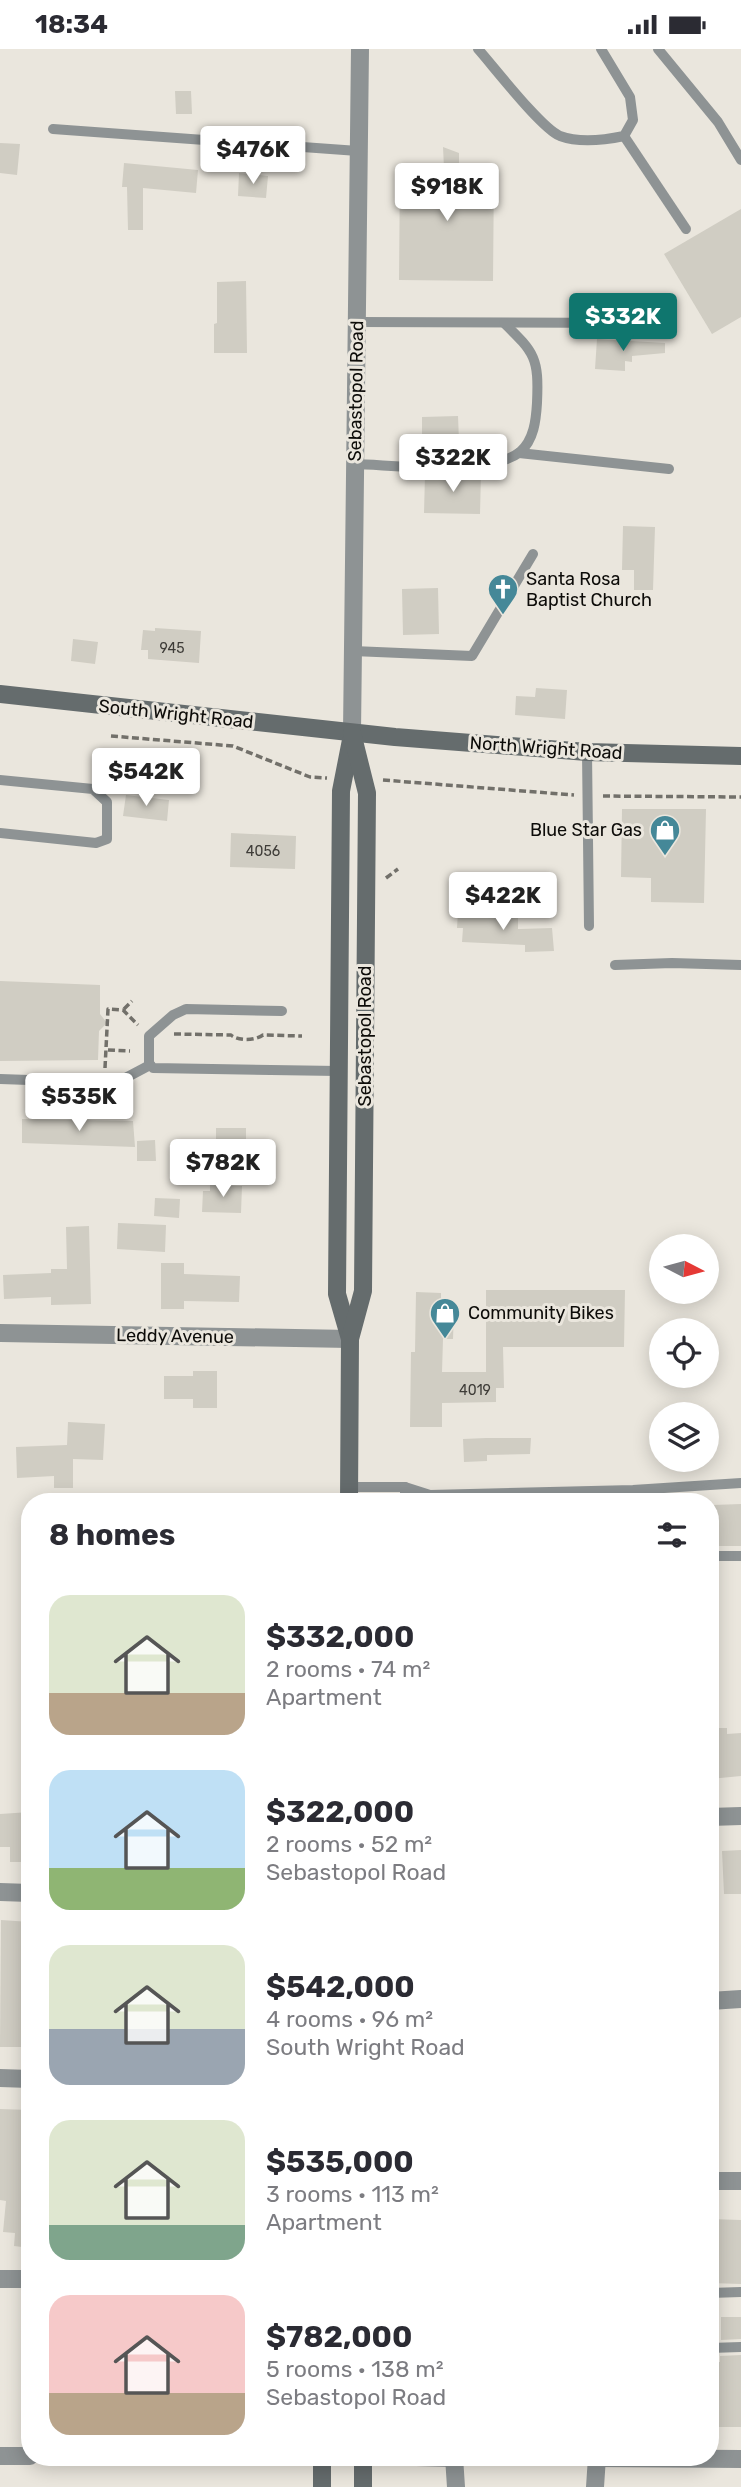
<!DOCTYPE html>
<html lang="en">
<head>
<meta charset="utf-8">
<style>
	body { margin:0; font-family:Rubik,sans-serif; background:#f7f7f7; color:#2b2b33; height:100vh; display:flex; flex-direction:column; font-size:26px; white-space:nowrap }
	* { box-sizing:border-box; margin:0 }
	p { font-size:23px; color:#7c7c81 }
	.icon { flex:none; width:38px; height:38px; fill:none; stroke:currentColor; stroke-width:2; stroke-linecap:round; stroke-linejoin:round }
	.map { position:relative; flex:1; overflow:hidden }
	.drawer { position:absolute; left:21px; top:1444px; width:698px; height:973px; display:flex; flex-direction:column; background:#fff; border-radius:28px; box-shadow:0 4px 18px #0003 }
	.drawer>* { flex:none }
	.needle { width:46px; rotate:96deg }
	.buttons { position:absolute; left:649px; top:1185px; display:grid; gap:14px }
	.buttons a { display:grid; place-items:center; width:70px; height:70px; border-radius:50%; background:#fff; box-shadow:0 4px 18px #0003; font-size:35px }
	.price { position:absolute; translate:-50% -60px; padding:0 16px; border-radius:7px; background:#fff; color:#222; font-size:23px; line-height:46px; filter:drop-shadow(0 2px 4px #0008) }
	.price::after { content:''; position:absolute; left:50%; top:42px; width:21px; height:16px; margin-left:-10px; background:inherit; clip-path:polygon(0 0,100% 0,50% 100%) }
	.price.on { background:#0f766e; color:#fff }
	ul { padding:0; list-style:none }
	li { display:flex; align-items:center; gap:21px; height:175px; padding:0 28px }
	li span { display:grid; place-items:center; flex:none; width:196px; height:140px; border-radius:21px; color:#555 }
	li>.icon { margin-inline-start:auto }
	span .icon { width:84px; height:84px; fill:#fffc; stroke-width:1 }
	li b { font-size:30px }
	h2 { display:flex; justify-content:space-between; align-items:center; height:84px; padding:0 28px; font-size:30px }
	.status { display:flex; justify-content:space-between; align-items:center; height:49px; padding:0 35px; background:#fff; direction:ltr }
	.status svg { height:19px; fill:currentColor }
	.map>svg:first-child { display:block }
</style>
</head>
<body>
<div class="status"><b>18:34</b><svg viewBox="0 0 49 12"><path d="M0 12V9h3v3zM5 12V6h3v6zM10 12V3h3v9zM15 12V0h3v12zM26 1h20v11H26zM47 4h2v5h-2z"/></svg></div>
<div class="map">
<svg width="741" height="2438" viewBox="0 0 741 2438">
	<rect width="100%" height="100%" fill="#eae6dd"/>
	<g fill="#d0cdc3">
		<path d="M175 42H191L192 65H176Z"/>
		<path d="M0 94 20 95 17 126 0 124Z"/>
		<path d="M443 98 459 104V119L494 120 493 232 399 231 400 119H444Z"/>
		<path d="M124 114 198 121 196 144 143 139V181H128L127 138H122Z"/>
		<path d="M239 124 268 127 266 149 238 147Z"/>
		<path d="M741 160V268L712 285 664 205Z"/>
		<path d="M246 232 247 304H214V275L217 274V233Z"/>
		<path d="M597 290 665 294V304L632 307V313L625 312V322L595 320Z"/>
		<path d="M458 367 459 392H448L449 411H425V398H422V368Z"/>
		<path d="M481 424 480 465 424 464 425 426Z"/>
		<path d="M623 477 655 478 653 541H634V521H622Z"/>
		<path d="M438 539 439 585 403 586 402 540Z"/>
		<path d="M155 579 201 582 199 614 148 610V601H141L143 581 155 582Z"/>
		<path d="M73 590 98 593 95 615 71 612Z"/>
		<path d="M536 639 567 641 565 670 515 666 516 647 535 648Z"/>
		<path d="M126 746 169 751 167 772 123 767Z"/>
		<path d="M622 760H706L704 854 651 853V829L621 828Z"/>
		<path d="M231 784 296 787 295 820 230 818Z"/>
		<path d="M458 863 518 868V880L552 879 554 902 525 903V896L462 893 463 879H457Z"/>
		<path d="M0 932 100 936V965L107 974 99 982 98 1011 0 1012Z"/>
		<path d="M22 1070 133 1072 135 1098 22 1094Z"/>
		<rect x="216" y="1079" width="30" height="27"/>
		<path d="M155 1091 156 1112H137V1092Z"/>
		<path d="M210 1136 242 1137 241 1164 202 1163 203 1142H210Z"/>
		<path d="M155 1149 180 1150 179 1169 154 1167Z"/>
		<path d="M118 1174 166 1176 165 1203 117 1200Z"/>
		<path d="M89 1177 91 1255 51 1256V1248L4 1250 3 1226 51 1224V1220H67L66 1178Z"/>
		<path d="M161 1214H184V1225L240 1227 239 1253 184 1252V1260H161Z"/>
		<path d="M486 1241H625L624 1298H503L504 1339H496V1353L442 1354V1378H410L411 1303H415L416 1243 441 1244V1260H454L453 1290H443L442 1323H486Z"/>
		<path d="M193 1322H217V1359H193V1350H164V1327H193Z"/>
		<path d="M68 1373 105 1375 103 1411 73 1410V1439H54V1427L17 1429 16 1398 67 1396Z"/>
		<path d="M486 1389H531L530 1405 487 1406V1412L464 1413 463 1390Z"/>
		<path d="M741 1455V1497H714L713 1456Z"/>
		<path d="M710 1679H727V1685L741 1684V1727L710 1730Z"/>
		<path d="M30 1763V1813H10V1798H0V1765Z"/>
		<path d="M741 1801V1845H724L722 1802Z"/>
		<path d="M1 1871 30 1873V1998H0Z"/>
		<path d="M0 2060 30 2061V2199L14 2197 15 2184 3 2183 6 2152 0 2151Z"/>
		<path d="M710 2170 741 2171V2235L710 2234Z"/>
		<path d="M721 2268H741V2290L721 2291Z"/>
		<path d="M741 2306V2378H710V2313H720V2307Z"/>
	</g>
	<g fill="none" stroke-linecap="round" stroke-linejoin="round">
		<g stroke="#72706a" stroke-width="3.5" stroke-dasharray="7 3.5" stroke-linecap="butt">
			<path d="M111 687 233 697 310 728 327 729"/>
			<path d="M383 731 574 746"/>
			<path d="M603 747 741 748"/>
			<path d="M386 829 398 820"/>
			<path d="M124 960 132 952"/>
			<path d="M174 985 231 986C238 992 255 992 263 986L302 987"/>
			<path d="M108 1001 130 1002"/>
			<path d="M105 1019 108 960 123 961 138 976"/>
		</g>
		<g stroke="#8e9394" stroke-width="10">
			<path d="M478 0C494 18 541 79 560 87 579 94 605 91 624 87L633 71 630 48 601 0"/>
			<path d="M658 0 718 73 741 111"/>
			<path d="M53 80 358 102"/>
			<path d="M624 87 686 180"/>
			<path d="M357 273 640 274"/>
			<path d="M519 404 669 420"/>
			<path d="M355 415C395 416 488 428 520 403 534 391 536 371 537 354 539 309 535 304 504 274"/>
			<path d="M353 602 472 607 533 505"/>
			<path d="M587 703 589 877"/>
			<path d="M0 731 93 740 107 753V790L96 794 0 784"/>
			<path d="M615 916 672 914 741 916"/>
			<path d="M282 962 186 960 173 966 149 987V1014L153 1019 338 1022"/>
			<path d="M0 1030 116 1034 150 1016"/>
			<path d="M349 1438H405L430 1446 633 1441 741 1434"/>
			<path d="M405 1452V1438"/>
			<path d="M710 1507H741"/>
			<path d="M710 2244 741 2243"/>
			<path d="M710 2299 741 2298"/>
		</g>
		<g stroke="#8e9394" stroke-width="18">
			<path d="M352 684 360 0"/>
			<path d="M0 1284 350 1290"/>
			<path d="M710 1768 741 1767"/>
			<path d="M0 1843 30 1844"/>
			<path d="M710 1952 741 1950"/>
			<path d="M0 2029 30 2030"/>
			<path d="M710 2132H741"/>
			<path d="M0 2230H30"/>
			<path d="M0 2407H30"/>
			<path d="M416 2408 454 2409"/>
			<path d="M454 2408 456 2438"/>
			<path d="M597 2409 741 2410"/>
			<path d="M595 2438 597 2408"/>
		</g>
		<g stroke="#656c6d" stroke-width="18">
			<path d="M0 645 395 688 587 703 741 707"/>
			<path d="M350 1290 337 1245 341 742 351 691"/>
			<path d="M349 1452 350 1290 363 1242 367 744 352 684"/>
			<path d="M322 2408V2438"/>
			<path d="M363 2438V2408"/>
		</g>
	</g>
	<defs>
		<g id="church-pin" transform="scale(1.575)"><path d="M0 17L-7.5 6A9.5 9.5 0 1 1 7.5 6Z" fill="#458898" stroke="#eae6dd"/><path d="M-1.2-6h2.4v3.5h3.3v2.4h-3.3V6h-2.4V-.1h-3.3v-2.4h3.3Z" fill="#fff"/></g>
		<g id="shop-pin" transform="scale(1.575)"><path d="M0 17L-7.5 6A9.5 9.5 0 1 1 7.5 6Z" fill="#458898" stroke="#eae6dd"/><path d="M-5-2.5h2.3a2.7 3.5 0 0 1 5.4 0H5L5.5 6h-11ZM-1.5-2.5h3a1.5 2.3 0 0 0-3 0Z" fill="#fff"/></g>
	</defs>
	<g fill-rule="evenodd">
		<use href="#church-pin" x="503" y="540"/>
		<use href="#shop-pin" x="665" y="781"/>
		<use href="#shop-pin" x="445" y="1264"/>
	</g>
	<g text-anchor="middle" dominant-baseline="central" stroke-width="6" stroke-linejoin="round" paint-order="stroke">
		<g font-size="14" fill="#3e3c38">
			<text x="172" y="599">945</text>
			<text x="263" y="802">4056</text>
			<text x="475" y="1341">4019</text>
		</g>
		<g font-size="18" fill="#0d0c09" stroke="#eae6dd">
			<text transform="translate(356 342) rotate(-89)">Sebastopol Road</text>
			<text transform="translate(176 665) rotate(6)">South Wright Road</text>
			<text transform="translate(546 699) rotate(4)">North Wright Road</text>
			<text transform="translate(365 987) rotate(-90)">Sebastopol Road</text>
			<text transform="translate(175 1287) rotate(1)">Leddy Avenue</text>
		</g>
		<g font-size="18" fill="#0d0c09" stroke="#eae6dd" text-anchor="start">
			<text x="526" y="530">Santa Rosa<tspan x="526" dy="21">Baptist Church</tspan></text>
			<text x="642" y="781" text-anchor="end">Blue Star Gas</text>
			<text x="468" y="1264">Community Bikes</text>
		</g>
	</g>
</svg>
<div class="buttons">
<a><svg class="needle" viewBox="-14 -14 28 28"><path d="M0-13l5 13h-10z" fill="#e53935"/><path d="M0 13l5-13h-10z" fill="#7c7c81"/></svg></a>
<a><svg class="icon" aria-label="locate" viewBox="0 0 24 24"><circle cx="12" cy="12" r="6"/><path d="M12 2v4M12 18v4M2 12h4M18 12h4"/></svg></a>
<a><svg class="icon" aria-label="layers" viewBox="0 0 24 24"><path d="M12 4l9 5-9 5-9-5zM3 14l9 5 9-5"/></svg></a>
</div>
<b class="price" style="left:253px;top:137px">$476K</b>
<b class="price" style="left:447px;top:174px">$918K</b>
<b class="price on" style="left:623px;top:304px">$332K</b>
<b class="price" style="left:453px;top:445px">$322K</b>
<b class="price" style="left:146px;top:759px">$542K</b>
<b class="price" style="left:503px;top:883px">$422K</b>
<b class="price" style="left:79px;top:1084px">$535K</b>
<b class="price" style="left:223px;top:1150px">$782K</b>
<section class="drawer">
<h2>8 homes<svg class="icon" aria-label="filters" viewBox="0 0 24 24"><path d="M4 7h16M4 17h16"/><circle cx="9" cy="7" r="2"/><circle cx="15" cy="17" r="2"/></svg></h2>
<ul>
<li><span style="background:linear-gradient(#dfe7d0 70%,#b9a48a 0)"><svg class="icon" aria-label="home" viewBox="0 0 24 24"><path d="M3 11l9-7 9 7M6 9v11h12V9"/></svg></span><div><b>$332,000</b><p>2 rooms · 74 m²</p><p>Apartment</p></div></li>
<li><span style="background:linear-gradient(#bfe0f5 70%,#8fb573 0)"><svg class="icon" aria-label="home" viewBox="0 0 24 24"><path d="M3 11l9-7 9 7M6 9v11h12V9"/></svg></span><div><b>$322,000</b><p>2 rooms · 52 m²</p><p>Sebastopol Road</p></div></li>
<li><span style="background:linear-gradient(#dfe7d0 60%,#9aa5b1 0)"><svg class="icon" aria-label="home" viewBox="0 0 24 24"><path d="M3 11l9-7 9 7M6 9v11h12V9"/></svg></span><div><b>$542,000</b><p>4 rooms · 96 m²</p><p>South Wright Road</p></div></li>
<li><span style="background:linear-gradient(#dfe7d0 75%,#7fa58c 0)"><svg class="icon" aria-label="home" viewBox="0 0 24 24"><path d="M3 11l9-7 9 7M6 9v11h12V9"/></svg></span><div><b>$535,000</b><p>3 rooms · 113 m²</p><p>Apartment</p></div></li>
<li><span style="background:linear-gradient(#f6c9c9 70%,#b9a48a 0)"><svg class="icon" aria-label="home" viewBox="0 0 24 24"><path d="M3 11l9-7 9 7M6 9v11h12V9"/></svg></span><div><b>$782,000</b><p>5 rooms · 138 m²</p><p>Sebastopol Road</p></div></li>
</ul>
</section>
</div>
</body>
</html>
